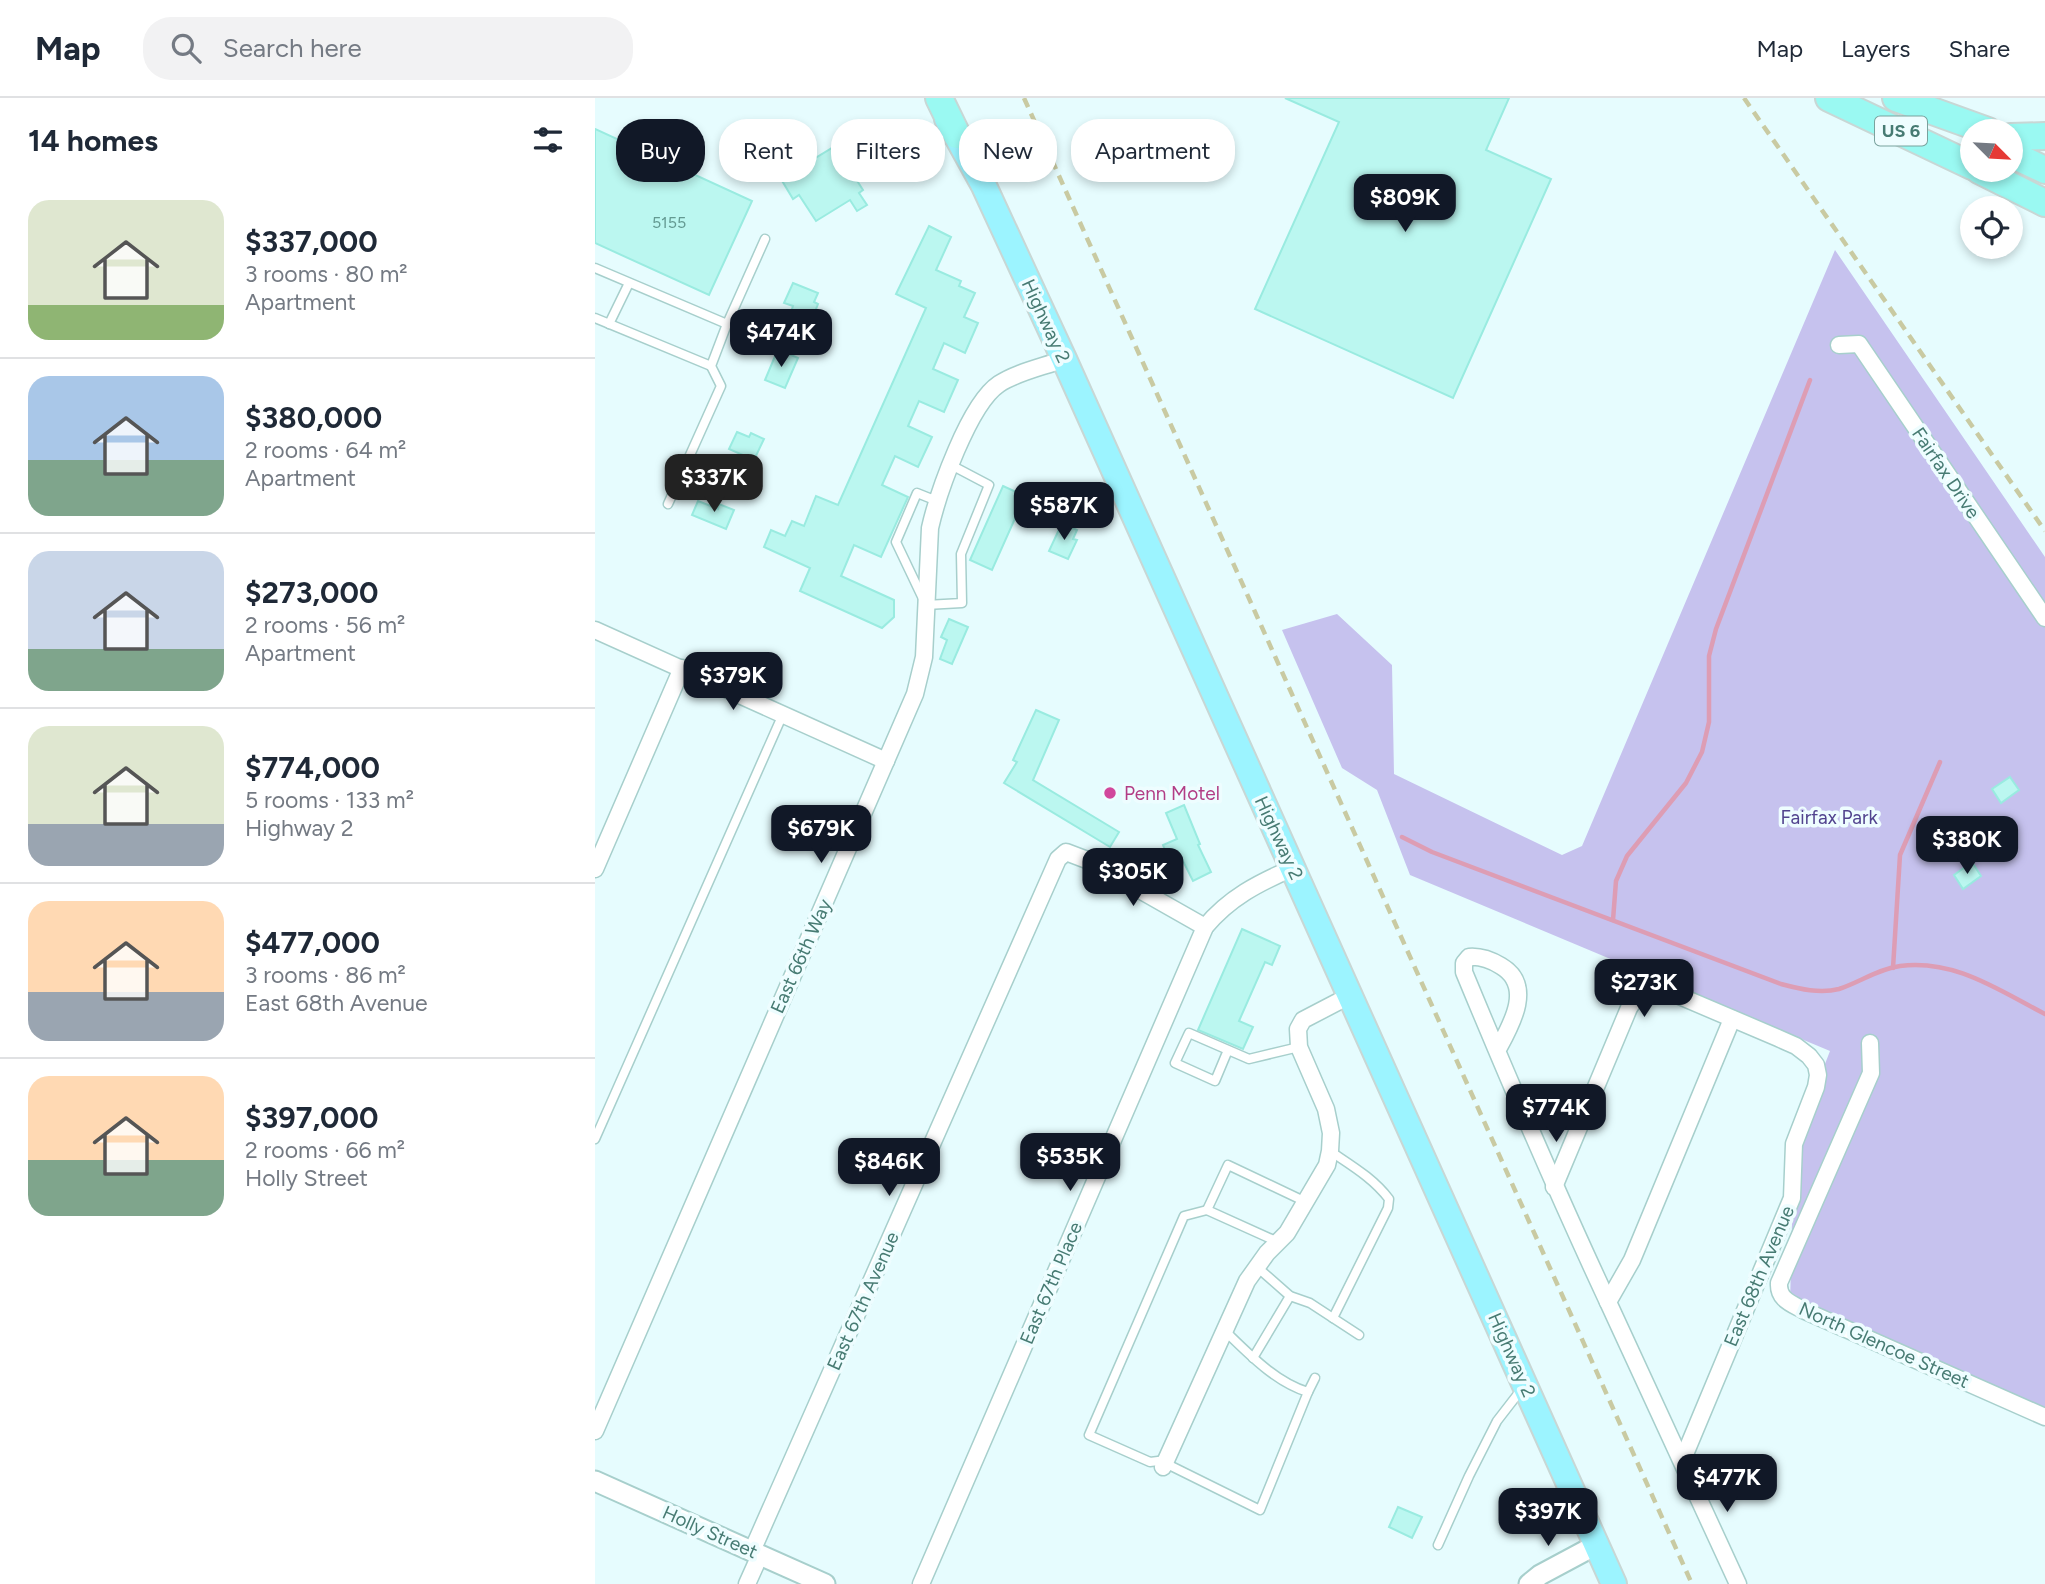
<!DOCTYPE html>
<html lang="en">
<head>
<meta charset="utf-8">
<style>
	body { margin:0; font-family:Figtree,sans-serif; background:#f2f2f3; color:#1f2937; height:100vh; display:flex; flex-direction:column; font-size:26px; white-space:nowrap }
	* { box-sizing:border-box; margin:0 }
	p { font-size:23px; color:#747a83 }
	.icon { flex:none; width:38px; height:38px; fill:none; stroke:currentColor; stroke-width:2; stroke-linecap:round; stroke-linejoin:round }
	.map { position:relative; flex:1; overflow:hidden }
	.sheet { display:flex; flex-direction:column; background:#fff; width:595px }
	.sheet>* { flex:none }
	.guide { position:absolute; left:21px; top:21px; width:665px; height:63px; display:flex; gap:14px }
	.needle { width:46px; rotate:114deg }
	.fabs { position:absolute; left:1365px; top:21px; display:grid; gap:14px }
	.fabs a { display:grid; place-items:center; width:63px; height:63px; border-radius:50%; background:#fff; box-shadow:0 4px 10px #0003; font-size:35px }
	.price { position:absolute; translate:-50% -60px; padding:0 16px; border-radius:14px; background:#111827; color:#fff; font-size:23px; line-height:46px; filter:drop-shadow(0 2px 4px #0008) }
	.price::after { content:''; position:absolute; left:50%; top:42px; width:21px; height:16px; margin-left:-10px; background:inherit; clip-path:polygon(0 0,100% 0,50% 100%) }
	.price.on { background:#222; color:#fff }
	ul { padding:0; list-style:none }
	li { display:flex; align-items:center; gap:21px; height:175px; padding:0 28px }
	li+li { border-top:2px solid #e0e1e3 }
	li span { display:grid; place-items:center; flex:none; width:196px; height:140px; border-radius:21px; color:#555 }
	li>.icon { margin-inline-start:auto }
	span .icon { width:84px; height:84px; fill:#fffc; stroke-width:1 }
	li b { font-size:30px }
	h2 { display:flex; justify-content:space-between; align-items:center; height:84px; padding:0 28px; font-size:30px }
	.tag { padding:0 24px; border-radius:28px; background:#fff; box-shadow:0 4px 10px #0003; font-size:24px; line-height:63px }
	.tag.on { background:#111827; color:#fff }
	header { display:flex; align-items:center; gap:42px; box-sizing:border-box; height:98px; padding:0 35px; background:#fff; border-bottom:2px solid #e0e1e3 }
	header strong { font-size:33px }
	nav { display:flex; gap:38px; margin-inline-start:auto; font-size:24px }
	.search { width:490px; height:63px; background:#f2f2f3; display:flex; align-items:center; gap:18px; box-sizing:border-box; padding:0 24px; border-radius:28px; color:#747a83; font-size:26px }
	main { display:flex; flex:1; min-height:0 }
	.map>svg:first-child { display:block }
</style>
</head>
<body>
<header>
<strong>Map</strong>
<div class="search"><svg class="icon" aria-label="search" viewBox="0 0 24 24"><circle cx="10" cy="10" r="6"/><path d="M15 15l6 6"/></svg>Search here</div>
<nav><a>Map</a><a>Layers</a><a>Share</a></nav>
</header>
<main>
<section class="sheet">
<h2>14 homes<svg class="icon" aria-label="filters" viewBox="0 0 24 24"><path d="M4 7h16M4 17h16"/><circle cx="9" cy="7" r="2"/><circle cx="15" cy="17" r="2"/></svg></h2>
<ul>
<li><span style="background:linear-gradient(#dfe7d0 75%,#8fb573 0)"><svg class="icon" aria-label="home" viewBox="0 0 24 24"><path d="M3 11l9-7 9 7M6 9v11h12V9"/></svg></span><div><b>$337,000</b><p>3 rooms · 80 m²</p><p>Apartment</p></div></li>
<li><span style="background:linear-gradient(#a9c7e8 60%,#7fa58c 0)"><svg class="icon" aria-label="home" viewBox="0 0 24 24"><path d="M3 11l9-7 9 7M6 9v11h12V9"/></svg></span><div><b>$380,000</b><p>2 rooms · 64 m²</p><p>Apartment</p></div></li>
<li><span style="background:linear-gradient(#c9d6e8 70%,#7fa58c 0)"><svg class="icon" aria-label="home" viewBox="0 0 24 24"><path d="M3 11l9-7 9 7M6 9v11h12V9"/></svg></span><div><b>$273,000</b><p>2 rooms · 56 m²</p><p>Apartment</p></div></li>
<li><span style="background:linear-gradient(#dfe7d0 70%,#9aa5b1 0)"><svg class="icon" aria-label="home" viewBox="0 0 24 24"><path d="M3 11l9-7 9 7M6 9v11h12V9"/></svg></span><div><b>$774,000</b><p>5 rooms · 133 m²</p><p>Highway 2</p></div></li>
<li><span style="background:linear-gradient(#ffd9b3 65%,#9aa5b1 0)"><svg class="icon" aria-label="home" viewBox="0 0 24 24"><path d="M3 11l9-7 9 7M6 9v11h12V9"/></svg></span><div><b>$477,000</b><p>3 rooms · 86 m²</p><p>East 68th Avenue</p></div></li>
<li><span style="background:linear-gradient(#ffd9b3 60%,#7fa58c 0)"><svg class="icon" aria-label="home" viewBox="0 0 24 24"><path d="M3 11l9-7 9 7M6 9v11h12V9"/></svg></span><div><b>$397,000</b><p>2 rooms · 66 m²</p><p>Holly Street</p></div></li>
</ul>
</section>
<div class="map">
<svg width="1450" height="1486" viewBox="0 0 1450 1486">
	<rect width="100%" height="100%" fill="#e6fcfe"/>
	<path fill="#c6c2ee" d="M1240 152 1450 459V1319L1195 1205 1199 1046 1235 953 815 777 782 692 747 670 687 532 742 516 797 567 799 676 967 757 987 748Z"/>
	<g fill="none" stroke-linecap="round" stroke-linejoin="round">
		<g stroke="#dd9db4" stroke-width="4.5">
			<path d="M807 739 837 754 1186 886C1205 891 1225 896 1244 891 1265 884 1283 871 1305 868 1360 861 1403 892 1450 916"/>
			<path d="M1018 822 1021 783 1032 758 1091 685 1107 654 1114 624V558L1121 531 1215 282"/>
			<path d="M1298 870 1305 757 1345 664"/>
		</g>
	</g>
	<g fill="#bbf7f0" stroke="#99ebe0" stroke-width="2">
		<path d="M690 0H914L891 52 956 81 858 300 660 211 744 24Z"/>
		<path d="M0 31 157 103 114 197 0 145Z"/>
		<path d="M237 50 243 53 268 92 264 95 272 107 262 113 255 102 221 123 204 97 198 101 186 81Z"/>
		<path d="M334 128 356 139 341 172 366 183 364 188 380 195 369 219 383 225 370 255 349 245 338 271 363 282 349 314 324 303 313 328 337 339 323 369 300 358 287 387 313 399 286 459 259 447 246 478 299 502V519L287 530 205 493 215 470 169 449 176 432 190 438 197 423 209 428 221 398 243 407 331 210 301 196Z"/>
		<path d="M198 185 223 195 219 204 223 206 219 216 215 215 212 221 196 214 198 208 189 205Z"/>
		<path d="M183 251 203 260 190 290 170 282Z"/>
		<path d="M142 334 154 339 156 335 169 341 159 362 134 351Z"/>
		<path d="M408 388 430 398 397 472 375 462Z"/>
		<path d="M103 403 123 411 124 406 139 412 131 431 97 417Z"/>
		<path d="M467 425 482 432 478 441 482 442 473 461 454 453Z"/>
		<path d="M354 521 373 529 357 566 345 561 352 542 346 539Z"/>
		<path d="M441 612 464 622 438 682 524 734 515 749 409 685 422 664 418 662Z"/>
		<path d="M1415 679 1424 692 1406 705 1397 691Z"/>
		<path d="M589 707 605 746 603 747 616 774 598 783 584 755 573 760 568 747 582 741 571 715Z"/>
		<path d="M1397 721 1407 735 1389 748 1379 734Z"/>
		<path d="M1377 764 1386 778 1368 791 1359 777Z"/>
		<path d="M647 831 685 848 677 867 670 864 644 923 658 929 648 951 603 932Z"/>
		<path d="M803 1409 827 1419 817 1440 794 1429Z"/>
	</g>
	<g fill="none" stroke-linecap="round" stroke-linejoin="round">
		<g stroke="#a7cfcc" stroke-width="11">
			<g id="service">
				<path d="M0 170 132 226 170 141"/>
				<path d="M0 220 116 268"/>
				<path d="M14 226 34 185"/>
				<path d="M342 403 322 395 301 444 331 507 367 505 366 456 394 387 356 367"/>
				<path d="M73 406 126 288 116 268 132 226"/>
				<path d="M633 952 620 983 580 965 594 935 654 961 704 949"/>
				<path d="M0 1041 188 616"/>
				<path d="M735 1053C757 1068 778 1080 794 1101L793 1110 738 1220"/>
				<path d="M683 1144 612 1112 633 1067 711 1104"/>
				<path d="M662 1169 695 1198 715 1205 764 1237"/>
				<path d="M658 1260 695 1198"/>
				<path d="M713 1294 720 1280"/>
				<path d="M571 1362 555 1364 494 1337 589 1118 612 1112"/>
				<path d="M570 1365 665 1412 713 1294C680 1284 653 1255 629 1232"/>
				<path d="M843 1447 874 1378 902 1323 926 1292"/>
			</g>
		</g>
		<g stroke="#a7cfcc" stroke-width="19">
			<g id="minor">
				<path d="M1244 247 1264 246 1450 520"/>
				<path d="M0 532 291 663"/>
				<path d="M0 771 87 570"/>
				<path d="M1137 921 1037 1162 1013 1204 1143 1486"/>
				<path d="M1275 945 1276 975 1184 1185C1183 1201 1195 1205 1208 1212L1450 1319"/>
				<path d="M902 953C915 929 940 888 906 868 896 862 886 858 874 859L869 865V874C915 985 962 1095 1013 1204"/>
				<path d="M959 1089 1034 910C1043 895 1050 889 1068 891L1183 940 1201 948 1214 958 1221 967 1223 977 1221 989 1199 1046 1197 1100 1088 1361"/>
				<path d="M0 1333 320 596 329 559 335 430C343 395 374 306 404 286 422 274 448 269 469 261"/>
				<path d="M568 1369 652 1183 672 1155 692 1135 732 1067 735 1053 736 1035 731 1011 704 949 703 931 708 922 756 897"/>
				<path d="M157 1453 463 761 471 754 492 762 610 829"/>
				<path d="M152 1486 165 1457"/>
				<path d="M326 1486 610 829C634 800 663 785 698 770"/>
			</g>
		</g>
		<g stroke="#a7cfcc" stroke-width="23">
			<g id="tertiary">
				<path d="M0 1383 230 1486"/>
				<path d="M934 1486 945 1477 1001 1447"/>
			</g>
		</g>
		<g stroke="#c8d7d5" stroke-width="28">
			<path id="primary" d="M352 21 389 88 469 261 1019 1486"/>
		</g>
		<g stroke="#c8d7d5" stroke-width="30">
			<g id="trunk">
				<path d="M344 0 362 37"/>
				<path d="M1234 0 1377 68"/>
				<path d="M1301 0 1393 33"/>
				<path d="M1416 39 1450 38"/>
				<path d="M1416 56 1450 72"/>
				<path d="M1384 72 1450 105"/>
			</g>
		</g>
		<use href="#service" stroke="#fff" stroke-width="8"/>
		<use href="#minor" stroke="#fff" stroke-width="16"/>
		<use href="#tertiary" stroke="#fff" stroke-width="19"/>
		<use href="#primary" stroke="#9cf4ff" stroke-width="24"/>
		<use href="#trunk" stroke="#9af9f2" stroke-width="26"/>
		<g stroke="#c9caa2" stroke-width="4.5" stroke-dasharray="10 7" stroke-linecap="butt">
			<path d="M429 0 1097 1486"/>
			<path d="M1149 0 1450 433"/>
		</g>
	</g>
	<circle fill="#d1479c" stroke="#eefdff" stroke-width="2.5" cx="515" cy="695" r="7"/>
	<g text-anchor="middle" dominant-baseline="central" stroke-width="7" stroke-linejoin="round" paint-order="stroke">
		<g font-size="16" fill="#649a92">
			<text x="74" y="124">5155</text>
		</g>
		<rect fill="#eefdff" stroke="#79a29d" stroke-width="2" x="1280" y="18.5" width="52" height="29" rx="5"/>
		<g font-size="18" font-weight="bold" fill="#477b73">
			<text x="1306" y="33">US 6</text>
		</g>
		<g font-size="19" fill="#477b73" stroke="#eefdff">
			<text transform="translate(451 223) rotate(65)">Highway 2</text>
			<text transform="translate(1351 375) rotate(56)">Fairfax Drive</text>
			<text transform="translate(684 740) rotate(65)">Highway 2</text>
			<text transform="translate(206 858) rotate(-66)">East 66th Way</text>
			<text transform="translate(1164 1178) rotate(-67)">East 68th Avenue</text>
			<text transform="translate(456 1185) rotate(-67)">East 67th Place</text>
			<text transform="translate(268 1203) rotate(-66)">East 67th Avenue</text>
			<text transform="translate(1289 1247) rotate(24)">North Glencoe Street</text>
			<text transform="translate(917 1257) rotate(66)">Highway 2</text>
			<text transform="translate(115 1434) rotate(24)">Holly Street</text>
		</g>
		<g font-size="19" fill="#b23c85" stroke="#eefdff" text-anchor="start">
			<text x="529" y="695">Penn Motel</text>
		</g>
		<g font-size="19" fill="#51438e" stroke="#eefdff">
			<text x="1234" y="719">Fairfax Park</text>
		</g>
	</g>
</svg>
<div class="fabs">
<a><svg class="needle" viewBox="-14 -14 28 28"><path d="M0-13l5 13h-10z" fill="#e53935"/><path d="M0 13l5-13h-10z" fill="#747a83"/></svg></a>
<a><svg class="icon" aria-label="locate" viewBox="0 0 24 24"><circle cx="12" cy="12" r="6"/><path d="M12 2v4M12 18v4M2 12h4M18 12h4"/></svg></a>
</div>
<b class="price" style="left:810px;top:136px">$809K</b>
<b class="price" style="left:186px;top:271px">$474K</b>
<b class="price on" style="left:119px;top:416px">$337K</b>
<b class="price" style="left:469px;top:444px">$587K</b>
<b class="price" style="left:138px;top:614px">$379K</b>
<b class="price" style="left:226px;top:767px">$679K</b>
<b class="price" style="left:1372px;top:778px">$380K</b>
<b class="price" style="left:538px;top:810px">$305K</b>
<b class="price" style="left:1049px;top:921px">$273K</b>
<b class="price" style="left:961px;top:1046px">$774K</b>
<b class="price" style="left:475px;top:1095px">$535K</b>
<b class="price" style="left:294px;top:1100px">$846K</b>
<b class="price" style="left:1132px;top:1416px">$477K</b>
<b class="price" style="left:953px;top:1450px">$397K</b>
<div class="guide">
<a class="tag on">Buy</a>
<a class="tag">Rent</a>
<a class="tag">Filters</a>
<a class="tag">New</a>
<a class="tag">Apartment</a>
</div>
</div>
</main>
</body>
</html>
